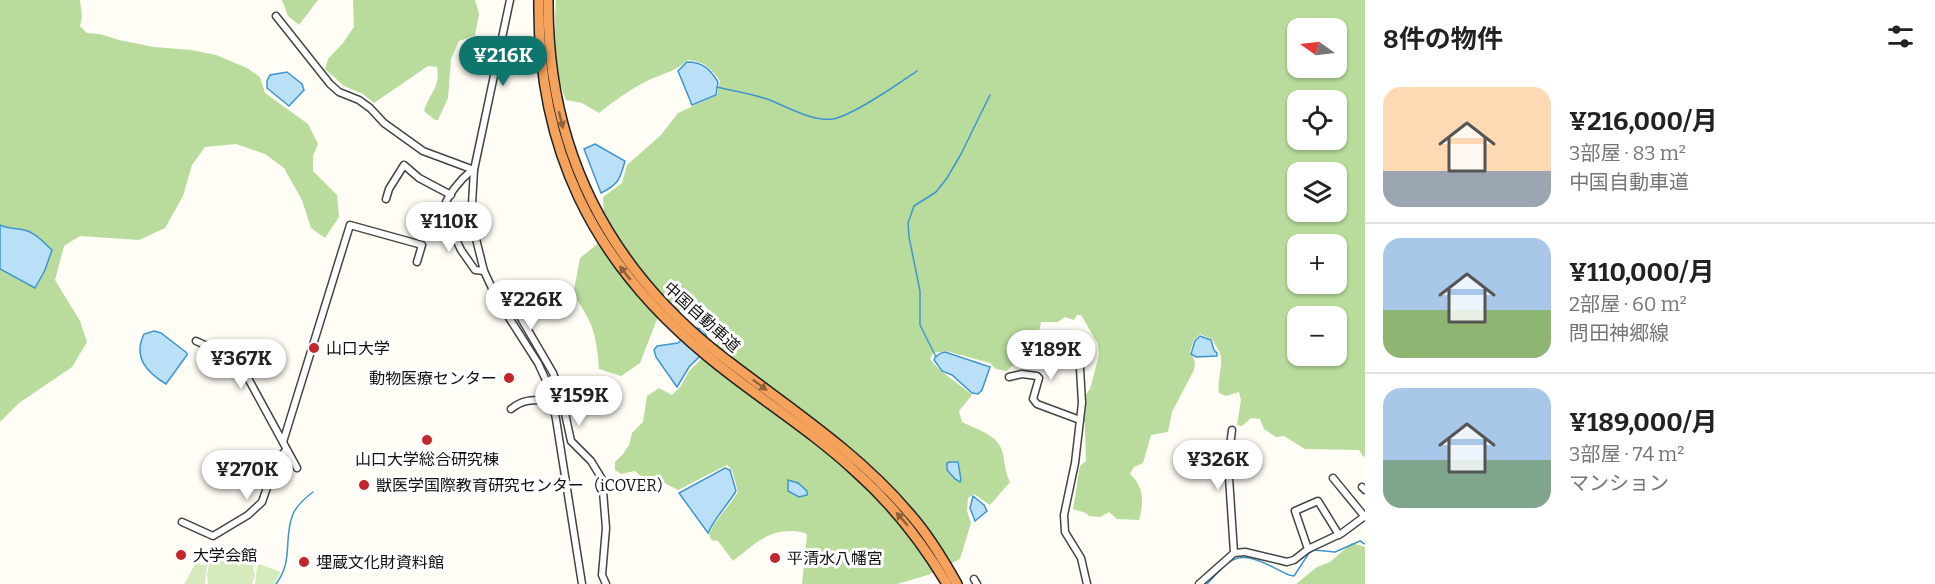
<!DOCTYPE html>
<html lang="ja">
<head>
<meta charset="utf-8">
<style>
	body { margin:0; font-family:Bitter,"Noto Sans JP",serif; background:#f6f6f6; color:#222; height:100vh; display:flex; flex-direction:column; font-size:22px; white-space:nowrap }
	* { box-sizing:border-box; margin:0 }
	p { font-size:20px; color:#767676 }
	.icon { flex:none; width:33px; height:33px; fill:none; stroke:currentColor; stroke-width:2; stroke-linecap:round; stroke-linejoin:round }
	.map { position:relative; flex:1; overflow:hidden }
	.panel { display:flex; flex-direction:column; background:#fff; width:570px }
	.panel>* { flex:none }
	.needle { width:39px; rotate:284deg }
	.controls { position:absolute; left:1287px; top:18px; display:grid; gap:12px }
	.controls a { display:grid; place-items:center; width:60px; height:60px; border-radius:12px; background:#fff; box-shadow:0 2px 4px #0004; font-size:30px }
	.price { position:absolute; translate:-50% -51px; padding:0 14px; border-radius:21px; background:#fff; color:#222; font-size:20px; line-height:39px; filter:drop-shadow(0 2px 3px #0008) }
	.price::after { content:''; position:absolute; left:50%; top:36px; width:18px; height:14px; margin-left:-9px; background:inherit; clip-path:polygon(0 0,100% 0,50% 100%) }
	.price.on { background:#0f766e; color:#fff }
	ul { padding:0; list-style:none }
	li { display:flex; align-items:center; gap:18px; height:150px; padding:0 18px }
	li+li { border-top:2px solid #e0e0e0 }
	li span { display:grid; place-items:center; flex:none; width:168px; height:120px; border-radius:18px; color:#555 }
	li>.icon { margin-inline-start:auto }
	span .icon { width:72px; height:72px; fill:#fffc; stroke-width:1 }
	li b { font-size:26px }
	h2 { display:flex; justify-content:space-between; align-items:center; height:72px; padding:0 18px; font-size:26px }
	main { display:flex; flex:1; min-height:0 }
	.map>svg:first-child { display:block }
</style>
</head>
<body>
<main>
<div class="map">
<svg width="1365" height="584" viewBox="0 0 1365 584">
	<rect width="100%" height="100%" fill="#fffdf5"/>
	<g fill="#d5ebbd">
		<path d="M225 554 252 563 255 576 252 584H208L207 574 210 562Z"/>
		<path d="M197 561 201 565 207 564 205 584H184Z"/>
		<path d="M259 564 281 572 274 584H255L257 567Z"/>
	</g>
	<g fill="#b9dc9c" fill-rule="evenodd">
		<path d="M0 0H80L82 17 80 26 87 33 100 34 119 40 154 47 191 50 216 55 247 68 260 77 265 93 308 124 318 144 313 156V171L337 195 339 217 325 238 311 228 302 200 284 168 265 154 236 144 205 147 192 165 183 196 165 228 139 240 80 236 64 246 55 280 80 321 87 342 72 367 19 403 0 422Z"/>
		<path d="M282 0H318L299 25 288 16Z"/>
		<path d="M353 0H475L479 14 475 35 459 41 451 59 448 98 438 120H435L424 111C429 94 441 87 437 67L428 66 374 103 363 94 344 86 325 69 328 59 343 43 354 27Z"/>
		<path d="M556 0H1365V457L1363 456 1359 450 1305 449 1284 436 1276 437 1264 429 1260 419 1251 418 1242 426 1237 425 1241 400 1239 392 1226 396 1219 393C1217 381 1222 370 1221 358 1221 352 1215 346 1213 340L1200 334 1194 340 1190 351 1195 362 1194 370 1172 412 1168 432 1151 435 1143 463 1134 467 1130 474C1144 486 1144 504 1139 520L1117 519 1109 512 1100 517 1089 516 1086 513 1073 509C1076 494 1077 481 1080 466L1086 461 1084 397 1090 389 1099 355 1098 344 1081 315H1077L1074 320 1065 317 1058 322H1041L1039 332 1033 341 1035 348 1030 357 1019 359 1007 371 996 369 990 363 946 351 933 353 930 359C942 374 957 382 972 395L959 411 962 422C977 430 999 434 1003 454 1005 464 1005 472 1010 482L990 505 974 494 968 498 967 511 971 523 960 559 928 575 897 584H802L807 535 805 533C772 525 756 543 733 561L718 541 711 540 709 533C717 518 729 506 738 492L732 470 727 465 678 490 655 478H643L635 471 621 474 615 470V462L623 454 629 445 632 433 643 422 647 396 659 388 672 395 681 386 689 371 722 339 715 319 706 307 659 314 640 363 621 376 599 369C597 337 593 321 573 295L580 258 605 238 603 197 622 183 627 165 661 135 678 113 717 95 720 81C711 68 704 61 688 60 676 71 665 73 651 79 632 88 615 100 599 113L582 103 566 100C554 72 554 30 556 0ZM1298 28H1336V68H1298ZM1298 100H1336V140H1298ZM1298 172H1336V212H1298ZM1298 244H1336V284H1298ZM1298 316H1336V356H1298Z"/>
		<path d="M1352 543 1365 547V584H1296L1317 567 1330 562Z"/>
	</g>
	<g fill="#b9e0f7" stroke="#3f96cf" stroke-width="1.5">
		<path d="M687 62C703 62 710 69 718 82L716 95 692 105 678 71Z"/>
		<path d="M287 72 302 84 304 90 289 106 267 88V81L270 75Z"/>
		<path d="M595 144 625 161C620 179 619 184 601 193L584 149Z"/>
		<path d="M0 225C8 229 16 228 24 230 35 232 44 243 52 250L45 270 35 288 0 269Z"/>
		<path d="M693 328C703 327 705 332 708 340L700 356 689 367 677 387 656 357 654 350 657 346 678 343Z"/>
		<path d="M154 331 161 333 187 353V355L166 384C146 372 133 357 144 334Z"/>
		<path d="M1200 336 1211 340 1214 350 1217 353V356L1196 357 1191 354 1195 341Z"/>
		<path d="M945 352 990 367 982 390 978 394 972 393 952 375 942 371 934 360C936 355 940 353 945 352Z"/>
		<path d="M950 462H958L961 480 960 482 955 479 947 470V463Z"/>
		<path d="M725 468 730 470 736 491C727 506 715 517 708 533L679 493Z"/>
		<path d="M788 480 798 483 807 491V495L799 497 788 491Z"/>
		<path d="M973 496 984 505 987 511 975 521 970 508Z"/>
	</g>
	<g fill="none" stroke-linecap="round" stroke-linejoin="round">
		<g stroke="#3f96cf" stroke-width="1.5">
			<path d="M717 87C734 91 751 94 767 99 786 106 812 122 833 119 854 115 898 84 917 71"/>
			<path d="M936 357 920 325V291L909 237 908 223 914 206 936 192 947 178 961 154 990 95"/>
			<path d="M276 584C294 561 283 537 293 514 297 505 305 498 313 492"/>
			<path d="M1207 584C1214 577 1222 566 1231 561 1249 550 1272 568 1289 575L1294 576 1309 553 1314 550 1335 552 1360 541 1365 544"/>
		</g>
		<g stroke="#444" stroke-width="9">
			<g id="minor">
				<path d="M510 0 474 170 472 204 474 231 484 271 497 299 538 363 549 387 556 419 582 584"/>
				<path d="M276 16 330 84 339 92 359 100 370 108 384 123 423 151 474 170"/>
				<path d="M472 170C461 179 445 197 443 212L461 250 475 270 484 271"/>
				<path d="M386 199 389 189 404 165 419 178 451 195"/>
				<path d="M423 236C422 222 427 210 443 208"/>
				<path d="M503 310 513 309 518 313 553 373 561 395 571 441 591 461 602 479 606 528 602 575 606 584"/>
				<path d="M196 341C214 349 229 356 243 369L297 468"/>
				<path d="M1077 353 1080 368 1082 403 1075 463 1064 515 1065 532 1081 558 1087 584"/>
				<path d="M1009 377 1022 374 1037 376 1039 378 1033 399 1037 404 1080 420"/>
				<path d="M511 409C524 398 537 400 552 400"/>
				<path d="M1232 430 1228 462 1234 553"/>
				<path d="M283 442 350 225 422 245 417 262"/>
				<path d="M1333 478 1365 517"/>
				<path d="M1362 487 1365 490"/>
				<path d="M182 522 213 536 248 515 262 502 276 462 286 450"/>
				<path d="M1308 549 1295 511 1318 501 1339 535"/>
				<path d="M974 579 977 584"/>
				<path d="M1199 584 1234 553 1245 552 1287 562 1294 560 1308 549 1342 533 1365 516"/>
			</g>
		</g>
		<g stroke="#222" stroke-width="12">
			<g id="highway">
				<path d="M539 0C537 148 592 261 706 355 755 396 810 429 856 472 893 505 922 542 947 584"/>
				<path d="M548 0C547 144 602 260 715 351 781 403 854 448 909 513 928 534 943 559 957 584"/>
			</g>
		</g>
		<use href="#minor" stroke="#fff" stroke-width="6"/>
		<use href="#highway" stroke="#f5a25d" stroke-width="9"/>
	</g>
	<defs><path id="oneway-solid" d="M-6-.8H1V-3.2L6.5 0L1 3.2V.8H-6Z" transform="scale(1.5)"/></defs>
	<g fill="#8e613b">
		<use href="#oneway-solid" transform="translate(561 120) rotate(76)"/>
		<use href="#oneway-solid" transform="translate(625 273) rotate(-128)"/>
		<use href="#oneway-solid" transform="translate(760 385) rotate(37)"/>
		<use href="#oneway-solid" transform="translate(902 519) rotate(-131)"/>
	</g>
	<g fill="#c4262e" stroke="#fff" stroke-width="2">
		<circle cx="314" cy="348" r="6"/>
		<circle cx="509" cy="378" r="6"/>
		<circle cx="427" cy="440" r="6"/>
		<circle cx="364" cy="485" r="6"/>
		<circle cx="181" cy="555" r="6"/>
		<circle cx="775" cy="558" r="6"/>
		<circle cx="304" cy="562" r="6"/>
	</g>
	<g text-anchor="middle" dominant-baseline="central" stroke-width="6" stroke-linejoin="round" paint-order="stroke">
		<g font-size="16" fill="#111" stroke="#fff">
			<text transform="translate(702 317) rotate(42)">中国自動車道</text>
		</g>
		<g font-size="16" fill="#111" stroke="#fff" text-anchor="start">
			<text x="326" y="348">山口大学</text>
			<text x="497" y="378" text-anchor="end">動物医療センター</text>
			<text x="427" y="459" text-anchor="middle">山口大学総合研究棟</text>
			<text x="376" y="485">獣医学国際教育研究センター（iCOVER）</text>
			<text x="193" y="555">大学会館</text>
			<text x="787" y="558">平清水八幡宮</text>
			<text x="316" y="562">埋蔵文化財資料館</text>
		</g>
	</g>
</svg>
<div class="controls">
<a><svg class="needle" viewBox="-14 -14 28 28"><path d="M0-13l5 13h-10z" fill="#e53935"/><path d="M0 13l5-13h-10z" fill="#767676"/></svg></a>
<a><svg class="icon" aria-label="locate" viewBox="0 0 24 24"><circle cx="12" cy="12" r="6"/><path d="M12 2v4M12 18v4M2 12h4M18 12h4"/></svg></a>
<a><svg class="icon" aria-label="layers" viewBox="0 0 24 24"><path d="M12 4l9 5-9 5-9-5zM3 14l9 5 9-5"/></svg></a>
<a>+</a>
<a>−</a>
</div>
<b class="price on" style="left:503px;top:87px">¥216K</b>
<b class="price" style="left:449px;top:253px">¥110K</b>
<b class="price" style="left:531px;top:331px">¥226K</b>
<b class="price" style="left:1051px;top:381px">¥189K</b>
<b class="price" style="left:241px;top:390px">¥367K</b>
<b class="price" style="left:579px;top:427px">¥159K</b>
<b class="price" style="left:1218px;top:491px">¥326K</b>
<b class="price" style="left:247px;top:501px">¥270K</b>
</div>
<section class="panel">
<h2>8件の物件<svg class="icon" aria-label="filters" viewBox="0 0 24 24"><path d="M4 7h16M4 17h16"/><circle cx="9" cy="7" r="2"/><circle cx="15" cy="17" r="2"/></svg></h2>
<ul>
<li><span style="background:linear-gradient(#ffd9b3 70%,#9aa5b1 0)"><svg class="icon" aria-label="home" viewBox="0 0 24 24"><path d="M3 11l9-7 9 7M6 9v11h12V9"/></svg></span><div><b>¥216,000/月</b><p>3部屋 · 83 m²</p><p>中国自動車道</p></div></li>
<li><span style="background:linear-gradient(#a9c7e8 60%,#8fb573 0)"><svg class="icon" aria-label="home" viewBox="0 0 24 24"><path d="M3 11l9-7 9 7M6 9v11h12V9"/></svg></span><div><b>¥110,000/月</b><p>2部屋 · 60 m²</p><p>問田神郷線</p></div></li>
<li><span style="background:linear-gradient(#a9c7e8 60%,#7fa58c 0)"><svg class="icon" aria-label="home" viewBox="0 0 24 24"><path d="M3 11l9-7 9 7M6 9v11h12V9"/></svg></span><div><b>¥189,000/月</b><p>3部屋 · 74 m²</p><p>マンション</p></div></li>
</ul>
</section>
</main>
</body>
</html>
